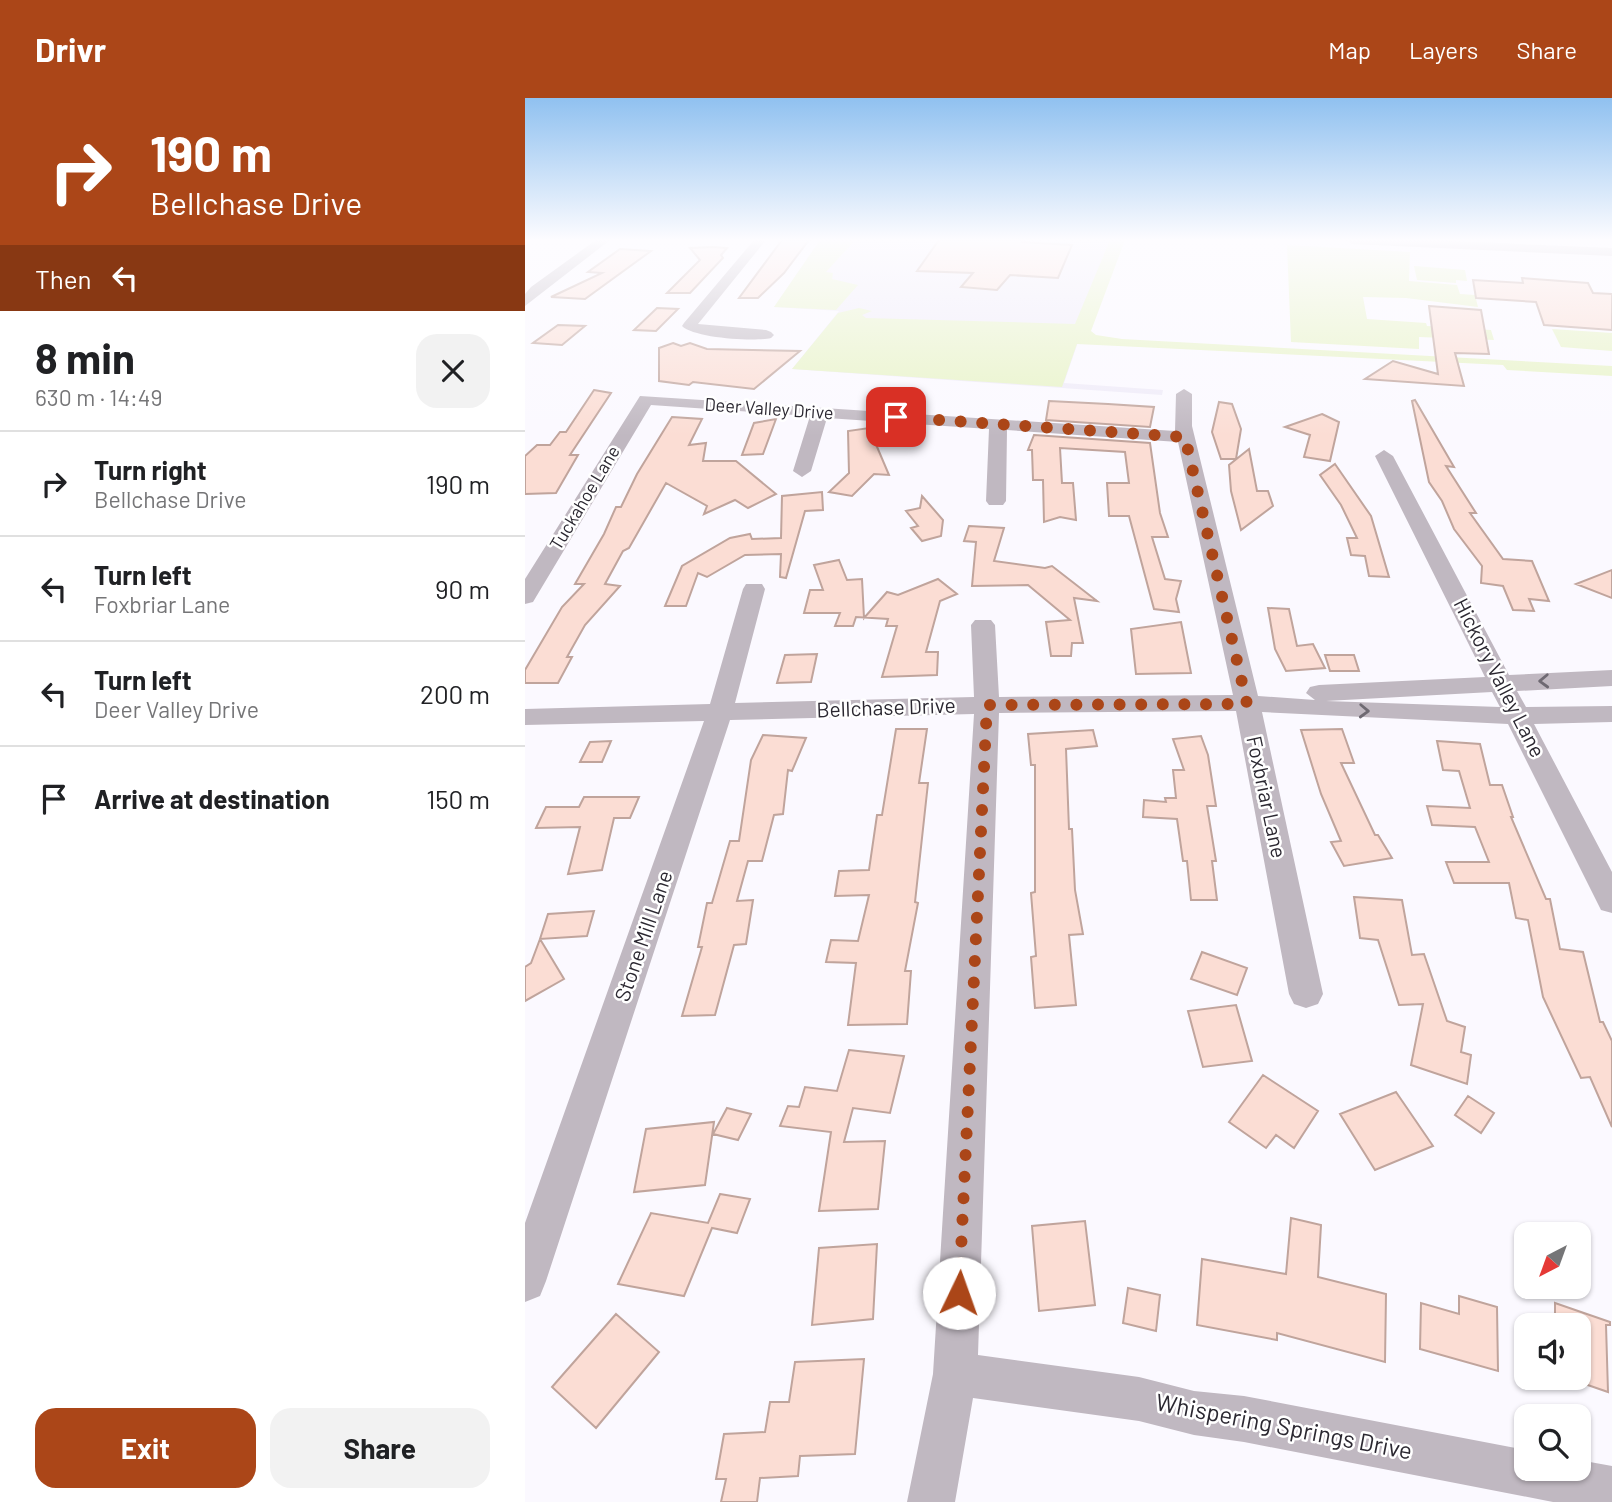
<!DOCTYPE html>
<html lang="en">
<head>
<meta charset="utf-8">
<style>
  :root { --surface:#fff; --page:#f2f2f2; --text:#202124; --muted:#757577; --line:#e0e0e0; --accent:#ab4618 }
  body { margin:0; font-family:Barlow,sans-serif; background:var(--page); color:var(--text); height:100vh; display:flex; flex-direction:column; font-size:26px; white-space:nowrap }
  * { box-sizing:border-box; margin:0 }
  p { font-size:23px; color:var(--muted) }
  .icon { flex:none; width:38px; height:38px; fill:none; stroke:currentColor; stroke-width:2; stroke-linecap:round; stroke-linejoin:round }
  .map { position:relative; flex:1; overflow:hidden }
  .side { display:flex; flex-direction:column; background:var(--surface); width:525px }
  .side>* { flex:none }
  .banner { background:#ab4618; color:#fff; overflow:hidden }
  .needle { width:46px; rotate:221deg }
  .buttons { position:absolute; left:989px; top:1124px; display:grid; gap:14px }
  .buttons a { display:grid; place-items:center; width:77px; height:77px; border-radius:14px; background:var(--surface); box-shadow:0 2px 5px #0004; font-size:35px }
  .pin { position:absolute; display:grid; place-items:center; width:60px; height:60px; color:#fff; margin:-30px; border-radius:14px; box-shadow:0 4px 10px #0006 }
  .me { position:absolute; width:77px; margin:-38px; rotate:3deg; stroke-linejoin:round; filter:drop-shadow(0 0 5px #0008) }
  .turn { display:flex; align-items:center; gap:24px; height:147px; padding:0 35px; font-size:32px }
  .turn .icon { width:91px; height:91px; stroke-width:2.5 }
  .turn b { display:block; font-size:49px; line-height:60px }
  .then { display:flex; align-items:center; height:66px; padding:0 35px; background:#0003; gap:14px; font-size:26px }
  .round { display:grid; place-items:center; flex:none; width:74px; height:74px; border-radius:21px; background:var(--page) }
  .overview { display:flex; align-items:center; justify-content:space-between; height:119px; padding:0 35px }
  h1 { font-size:42px; font-weight:700; line-height:52px }
  .cta { display:flex; gap:14px; margin-top:auto; padding:14px 35px }
  .cta a { flex:1; height:80px; border-radius:21px; background:var(--accent); color:#fff; font-size:28px; font-weight:700; line-height:80px; text-align:center }
  .cta a+a { background:var(--page); color:var(--text) }
  ul { padding:0; list-style:none }
  li { display:flex; align-items:center; gap:21px; height:105px; padding:0 35px; border-top:2px solid var(--line) }
  li div { flex:1 }
  li b { display:block; font-size:26px }
  li em { font-style:normal }
  header { display:flex; align-items:center; gap:42px; box-sizing:border-box; height:98px; padding:0 35px; background:var(--accent); color:#fff }
  header strong { font-size:33px }
  nav { display:flex; gap:38px; margin-inline-start:auto; font-size:24px }
  main { display:flex; flex:1; min-height:0 }
  .map>svg:first-child { display:block }
  .built { fill:#efebf8 }
  .green { fill:#e7f3c5 }
  .building { fill:#fbddd4; stroke:#c0a49c; stroke-width:2 }
  .lines { fill:none; stroke-linecap:round; stroke-linejoin:round }
  .minor { fill:#c0b8c1; fill-rule:evenodd }
  .oneway { stroke:#6e6972 }
  .route { stroke:#ab4618; stroke-width:12; stroke-dasharray:0 21.6 }
  .labels { text-anchor:middle; stroke-width:5; stroke-linejoin:round; paint-order:stroke }
  .far-street-label { font-size:18px; fill:#2b2831; stroke:#fff }
  .street-label { font-size:21px; fill:#2b2831; stroke:#fff }
  .near-street-label { font-size:24px; fill:#2b2831; stroke:#fff }
</style>
</head>
<body>
<header>
<strong>Drivr</strong>
<nav><a>Map</a><a>Layers</a><a>Share</a></nav>
</header>
<main>
<section class="side">
<div class="banner">
<div class="turn"><svg class="icon" aria-label="right" viewBox="0 0 24 24"><path d="M7 20v-9h11M14 6l5 5-5 5"/></svg><div><b>190 m</b>Bellchase Drive</div></div>
<div class="then">Then<svg class="icon" aria-label="left" viewBox="0 0 24 24"><path d="M17 20v-9H6M10 6l-5 5 5 5"/></svg></div>
</div>
<div class="overview"><div><h1>8 min</h1><p>630 m · 14:49</p></div><a class="round"><svg class="icon" aria-label="close" viewBox="0 0 24 24"><path d="M6 6l12 12M18 6L6 18"/></svg></a></div>
<ul>
<li><svg class="icon" aria-label="right" viewBox="0 0 24 24"><path d="M7 20v-9h11M14 6l5 5-5 5"/></svg><div><b>Turn right</b><p>Bellchase Drive</p></div><em>190 m</em></li>
<li><svg class="icon" aria-label="left" viewBox="0 0 24 24"><path d="M17 20v-9H6M10 6l-5 5 5 5"/></svg><div><b>Turn left</b><p>Foxbriar Lane</p></div><em>90 m</em></li>
<li><svg class="icon" aria-label="left" viewBox="0 0 24 24"><path d="M17 20v-9H6M10 6l-5 5 5 5"/></svg><div><b>Turn left</b><p>Deer Valley Drive</p></div><em>200 m</em></li>
<li><svg class="icon" aria-label="arrive" viewBox="0 0 24 24"><path d="M6 21V4h12l-3 4 3 4H6"/></svg><div><b>Arrive at destination</b></div><em>150 m</em></li>
</ul>
<div class="cta"><a>Exit</a><a>Share</a></div>
</section>
<div class="map">
<svg width="1087" height="1404" viewBox="0 0 1087 1404">
  <rect width="100%" height="100%" fill="#fbf9ff"/>
  <path class="built" d="M 295,142 L 588,142 L 539,285 L 638,292 L 637,297 L 267,271 L 314,213 L 249,209 Z"/>
  <path class="green" d="M 295,142 L 330,142 L 301,174 L 308,175 L 307,181 L 333,187 L 311,212 L 249,209 Z
    M 585,142 L 600,142 L 566,233 L 571,237 L 597,241 L 1087,268 L 1087,278 L 982,272 L 978,267 L 552,246 L 537,289 L 267,271 L 313,215 L 334,210 L 347,213 L 337,217 L 341,220 L 550,226 Z
    M 762,147 L 885,154 L 884,183 L 932,187 L 935,196 L 950,197 L 953,209 L 881,200 L 838,199 L 842,221 L 901,225 L 902,228 L 966,232 L 969,242 L 894,239 L 894,251 L 766,244 Z
    M 889,168 L 940,172 L 942,183 L 931,182 L 931,185 L 892,182 Z
    M 1027,231 L 1087,235 L 1087,253 L 1036,249 Z"/>
  <path class="building" d="M 257,142 L 284,142 L 259,175 L 233,200 L 214,200 Z
    M 414,142 L 498,142 L 497,144 L 547,147 L 533,180 L 485,177 L 472,192 L 436,189 L 448,175 L 392,173 Z
    M 188,149 L 202,150 L 196,157 L 198,160 L 165,195 L 142,195 L 175,162 L 165,150 Z
    M 95,151 L 126,153 L 60,201 L 26,199 L 77,175 L 63,174 Z
    M 997,180 L 1063,185 L 1068,195 L 1087,196 L 1087,232 L 1019,227 L 1011,204 L 951,200 L 948,182 L 998,185 Z
    M 904,208 L 956,212 L 964,256 L 930,255 L 939,288 L 840,281 L 868,263 L 913,276 Z
    M 132,210 L 153,211 L 131,233 L 109,232 Z
    M 33,227 L 60,228 L 37,247 L 8,245 Z
    M 148,245 L 156,248 L 165,245 L 182,251 L 275,253 L 229,291 L 168,284 L 164,287 L 134,283 L 134,250 Z
    M 69,292 L 86,295 L 45,357 L 53,357 L 31,395 L 0,396 L 0,358 L 12,347 L 25,347 L 35,334 L 41,334 Z
    M 890,302 L 929,369 L 921,368 L 951,415 L 945,415 L 978,461 L 1007,463 L 1024,503 L 1004,501 L 1009,513 L 988,512 L 978,488 L 956,485 L 957,468 L 929,431 L 917,403 L 904,384 L 887,303 Z
    M 524,303 L 583,306 L 629,309 L 625,329 L 521,322 Z
    M 694,304 L 707,306 L 716,331 L 711,361 L 696,361 L 687,334 Z
    M 797,316 L 814,324 L 805,363 L 779,359 L 785,337 L 760,329 Z
    M 147,319 L 177,321 L 164,347 L 181,345 L 178,363 L 211,363 L 251,396 L 223,410 L 210,402 L 179,416 L 182,408 L 141,385 L 104,450 L 98,453 L 80,486 L 95,488 L 60,527 L 42,559 L 47,559 L 33,585 L 0,585 L 0,572 L 37,509 L 59,486 L 50,486 L 79,436 L 91,409 L 96,409 L 112,376 Z
    M 251,321 L 238,356 L 217,357 L 229,325 Z
    M 344,330 L 364,377 L 349,376 L 327,398 L 304,394 L 324,375 L 323,333 Z
    M 509,337 L 625,345 L 635,415 L 643,439 L 627,439 L 640,481 L 656,483 L 651,501 L 654,514 L 629,511 L 604,418 L 584,418 L 582,385 L 604,385 L 600,354 L 535,350 L 537,385 L 548,385 L 551,422 L 535,419 L 519,424 L 518,382 L 508,382 L 507,352 L 503,352 Z
    M 724,351 L 732,393 L 743,393 L 748,408 L 716,432 L 706,393 L 704,367 Z
    M 810,366 L 846,418 L 864,479 L 844,478 L 840,458 L 826,457 L 822,440 L 832,440 L 816,407 L 795,377 Z
    M 297,394 L 298,412 L 280,413 L 261,480 L 255,479 L 256,456 L 220,457 L 182,479 L 173,475 L 161,508 L 140,508 L 157,468 L 205,440 L 225,436 L 227,441 L 256,440 L 257,398 Z
    M 397,398 L 418,422 L 416,438 L 397,443 L 386,430 L 393,428 L 381,413 L 395,410 Z
    M 444,428 L 479,430 L 469,463 L 520,470 L 527,468 L 572,503 L 549,500 L 558,545 L 547,545 L 546,558 L 526,558 L 521,524 L 545,522 L 503,487 L 447,488 L 451,444 L 439,443 Z
    M 314,462 L 322,482 L 337,481 L 339,520 L 362,494 L 373,497 L 413,481 L 432,496 L 415,503 L 401,554 L 413,554 L 412,577 L 357,579 L 372,528 L 361,528 L 363,521 L 331,519 L 328,528 L 310,528 L 315,515 L 279,515 L 285,492 L 298,492 L 289,467 Z
    M 1087,472 L 1087,500 L 1051,486 Z
    M 743,510 L 764,511 L 772,548 L 788,546 L 800,570 L 761,573 L 750,551 Z
    M 656,524 L 666,575 L 611,576 L 606,531 Z
    M 292,556 L 286,584 L 252,585 L 260,557 Z
    M 800,557 L 829,557 L 834,573 L 805,573 Z
    M 371,631 L 402,631 L 394,685 L 403,685 L 390,804 L 393,805 L 380,873 L 386,873 L 382,926 L 323,927 L 331,865 L 301,864 L 306,842 L 333,843 L 344,797 L 310,798 L 314,773 L 344,772 L 352,717 L 357,717 Z
    M 817,631 L 829,665 L 816,665 L 850,737 L 853,737 L 867,760 L 819,768 L 806,744 L 816,743 L 796,696 L 776,632 Z
    M 568,632 L 572,648 L 541,651 L 544,731 L 547,731 L 550,792 L 558,836 L 544,837 L 551,907 L 510,910 L 506,859 L 511,858 L 506,795 L 510,794 L 510,667 L 506,667 L 503,636 Z
    M 238,637 L 281,640 L 267,673 L 263,672 L 258,716 L 249,717 L 237,763 L 223,763 L 212,803 L 228,802 L 221,846 L 209,847 L 190,917 L 157,918 L 177,849 L 173,849 L 182,805 L 187,805 L 205,743 L 214,743 L 226,662 Z
    M 676,638 L 683,657 L 691,708 L 682,708 L 691,763 L 687,763 L 692,802 L 666,802 L 662,763 L 658,763 L 652,721 L 618,719 L 619,702 L 641,704 L 640,700 L 651,700 L 648,672 L 659,672 L 648,641 Z
    M 86,643 L 77,664 L 55,664 L 65,644 Z
    M 912,643 L 955,646 L 965,687 L 977,687 L 988,719 L 986,719 L 1021,801 L 1025,801 L 1035,851 L 1058,854 L 1075,924 L 1078,924 L 1087,943 L 1087,1029 L 1065,979 L 1056,980 L 1018,899 L 1003,822 L 991,820 L 984,785 L 929,785 L 921,764 L 964,764 L 950,729 L 907,727 L 902,708 L 945,710 L 934,673 L 918,672 Z
    M 59,699 L 114,699 L 105,720 L 89,720 L 77,772 L 43,776 L 55,729 L 11,730 L 21,709 L 54,709 Z
    M 829,799 L 877,802 L 887,857 L 899,856 L 922,923 L 940,929 L 936,954 L 946,957 L 942,986 L 886,967 L 898,906 L 874,907 L 853,842 L 835,840 Z
    M 69,813 L 62,838 L 15,841 L 23,816 Z
    M 15,841 L 39,881 L 0,903 L 0,869 L 6,865 Z
    M 677,854 L 722,870 L 712,897 L 666,881 Z
    M 711,907 L 727,963 L 678,969 L 663,913 Z
    M 324,952 L 379,958 L 365,1015 L 328,1010 L 319,1044 L 360,1043 L 353,1111 L 294,1113 L 306,1034 L 255,1028 L 263,1008 L 274,1009 L 280,989 L 312,993 Z
    M 738,977 L 793,1013 L 769,1050 L 751,1037 L 741,1050 L 704,1024 Z
    M 871,994 L 908,1048 L 850,1072 L 815,1016 Z
    M 943,998 L 969,1015 L 956,1035 L 930,1017 Z
    M 202,1010 L 226,1016 L 213,1042 L 188,1036 Z
    M 189,1024 L 180,1087 L 109,1094 L 121,1031 Z
    M 195,1096 L 225,1101 L 212,1135 L 187,1130 L 159,1198 L 93,1186 L 126,1115 L 183,1125 Z
    M 766,1120 L 796,1127 L 793,1179 L 861,1196 L 860,1264 L 752,1235 L 752,1242 L 672,1227 L 677,1161 L 761,1176 Z
    M 560,1123 L 570,1207 L 514,1213 L 507,1128 Z
    M 352,1146 L 348,1221 L 287,1227 L 294,1150 Z
    M 603,1190 L 635,1197 L 631,1233 L 598,1225 Z
    M 934,1198 L 972,1209 L 973,1273 L 895,1251 L 896,1205 L 934,1216 Z
    M 1030,1205 L 1085,1224 L 1085,1227 L 1081,1227 L 1083,1294 L 1054,1284 L 1054,1227 L 1030,1227 Z
    M 91,1216 L 134,1254 L 71,1330 L 27,1289 Z
    M 339,1261 L 330,1356 L 275,1358 L 273,1378 L 235,1380 L 232,1404 L 196,1404 L 201,1381 L 191,1381 L 199,1336 L 240,1334 L 245,1304 L 264,1304 L 270,1264 Z"/>
  <g class="lines">
    <path class="minor" d="M 71,142 L 85,142 L 0,208 L 0,196 L 6,189 Z
      M 229,142 L 241,142 L 173,226 L 241,232 L 246,234 L 249,237 L 246,240 C 229,244 169,240 157,228 L 159,225 Z
      M 821,142 L 905,142 L 1087,150 L 1087,158 L 827,146 Z
      M 659,291 L 667,296 L 667,328 L 733,598 L 790,602 L 781,595 L 785,589 L 794,587 L 960,579 L 850,358 L 859,352 L 868,358 L 984,577 L 1087,572 L 1087,588 L 992,593 L 1001,609 L 1087,608 L 1087,624 L 1009,626 L 1087,774 L 1087,815 L 1076,812 L 983,626 L 737,614 L 798,896 L 793,906 L 781,910 L 769,906 L 764,896 L 711,613 L 474,615 L 453,1257 L 614,1279 L 669,1293 L 719,1298 L 1001,1352 L 1001,1370 L 1054,1370 L 1054,1362 L 1087,1368 L 1087,1404 L 1028,1404 L 719,1344 L 669,1337 L 614,1323 L 448,1300 L 430,1404 L 382,1404 L 408,1276 L 449,616 L 205,622 L 21,1183 L 15,1198 L 0,1204 L 0,1125 L 179,623 L 0,627 L 0,611 L 185,606 L 218,491 L 221,486 L 237,486 L 240,491 L 210,605 L 449,599 L 446,527 L 450,522 L 466,522 L 470,527 L 474,599 L 708,597 L 653,344 L 482,332 L 481,403 L 478,407 L 464,407 L 461,403 L 464,331 L 302,320 L 286,373 L 277,379 L 268,373 L 285,318 L 126,307 L 11,499 L 8,504 L 0,506 L 0,481 L 115,298 L 650,333 L 651,296 ZM 967,594 L 975,609 L 801,603 Z"/>
  </g>
  <defs><path id="oneway-chevron" d="M-2-3.5L2.5 0L-2 3.5" fill="none" stroke-width="1.6" stroke-linecap="round" stroke-linejoin="round" transform="scale(1.75)"/></defs>
  <g class="oneway">
    <use href="#oneway-chevron" transform="translate(1019 583) rotate(178)"/>
    <use href="#oneway-chevron" transform="translate(839 613) rotate(2)"/>
  </g>
  <linearGradient id="sky" x2="0" y2="1"><stop stop-color="#90c1f0"/><stop offset="0.42" stop-color="#fdfcff"/><stop offset="1" stop-color="#fdfcff" stop-opacity="0"/></linearGradient>
  <rect width="1087" height="338" fill="url(#sky)"/>
  <g class="lines">
    <path class="route" d="M 371,319 L 660,339 L 722,606 L 462,607 L 434,1195"/>
  </g>
  <g class="labels">
    <g class="far-street-label">
      <text transform="translate(244 311) rotate(4)" y="6">Deer Valley Drive</text>
      <text transform="translate(60 400) rotate(-59)" y="6">Tuckahoe Lane</text>
    </g>
    <g class="street-label">
      <text transform="translate(974 580) rotate(63)" y="7">Hickory Valley Lane</text>
      <text transform="translate(361 610) rotate(-2)" y="7">Bellchase Drive</text>
      <text transform="translate(741 699) rotate(78)" y="7">Foxbriar Lane</text>
      <text transform="translate(119 838) rotate(-71)" y="7">Stone Mill Lane</text>
    </g>
    <g class="near-street-label">
      <text transform="translate(759 1329) rotate(11)" y="8">Whispering Springs Drive</text>
    </g>
  </g>
</svg>
<div class="buttons">
<a><svg class="needle" viewBox="-14 -14 28 28"><path d="M0-13l5 13h-10z" fill="#e53935"/><path d="M0 13l5-13h-10z" fill="#757577"/></svg></a>
<a><svg class="icon" aria-label="sound" viewBox="0 0 24 24"><path d="M4 9h4l5-4v14l-5-4H4zM17 9q2 3 0 6"/></svg></a>
<a><svg class="icon" aria-label="search" viewBox="0 0 24 24"><circle cx="10" cy="10" r="6"/><path d="M15 15l6 6"/></svg></a>
</div>
<div class="pin" style="left:371px;top:319px;background:#d93025"><svg class="icon" aria-label="arrive" viewBox="0 0 24 24"><path d="M6 21V4h12l-3 4 3 4H6"/></svg></div>
<svg class="me" style="left:434px;top:1195px" viewBox="-20 -20 40 40"><circle r="19" fill="#fff"/><path d="M0-13L10 11 0 6-10 11z" fill="#ab4618"/></svg>
</div>
</main>
</body>
</html>
